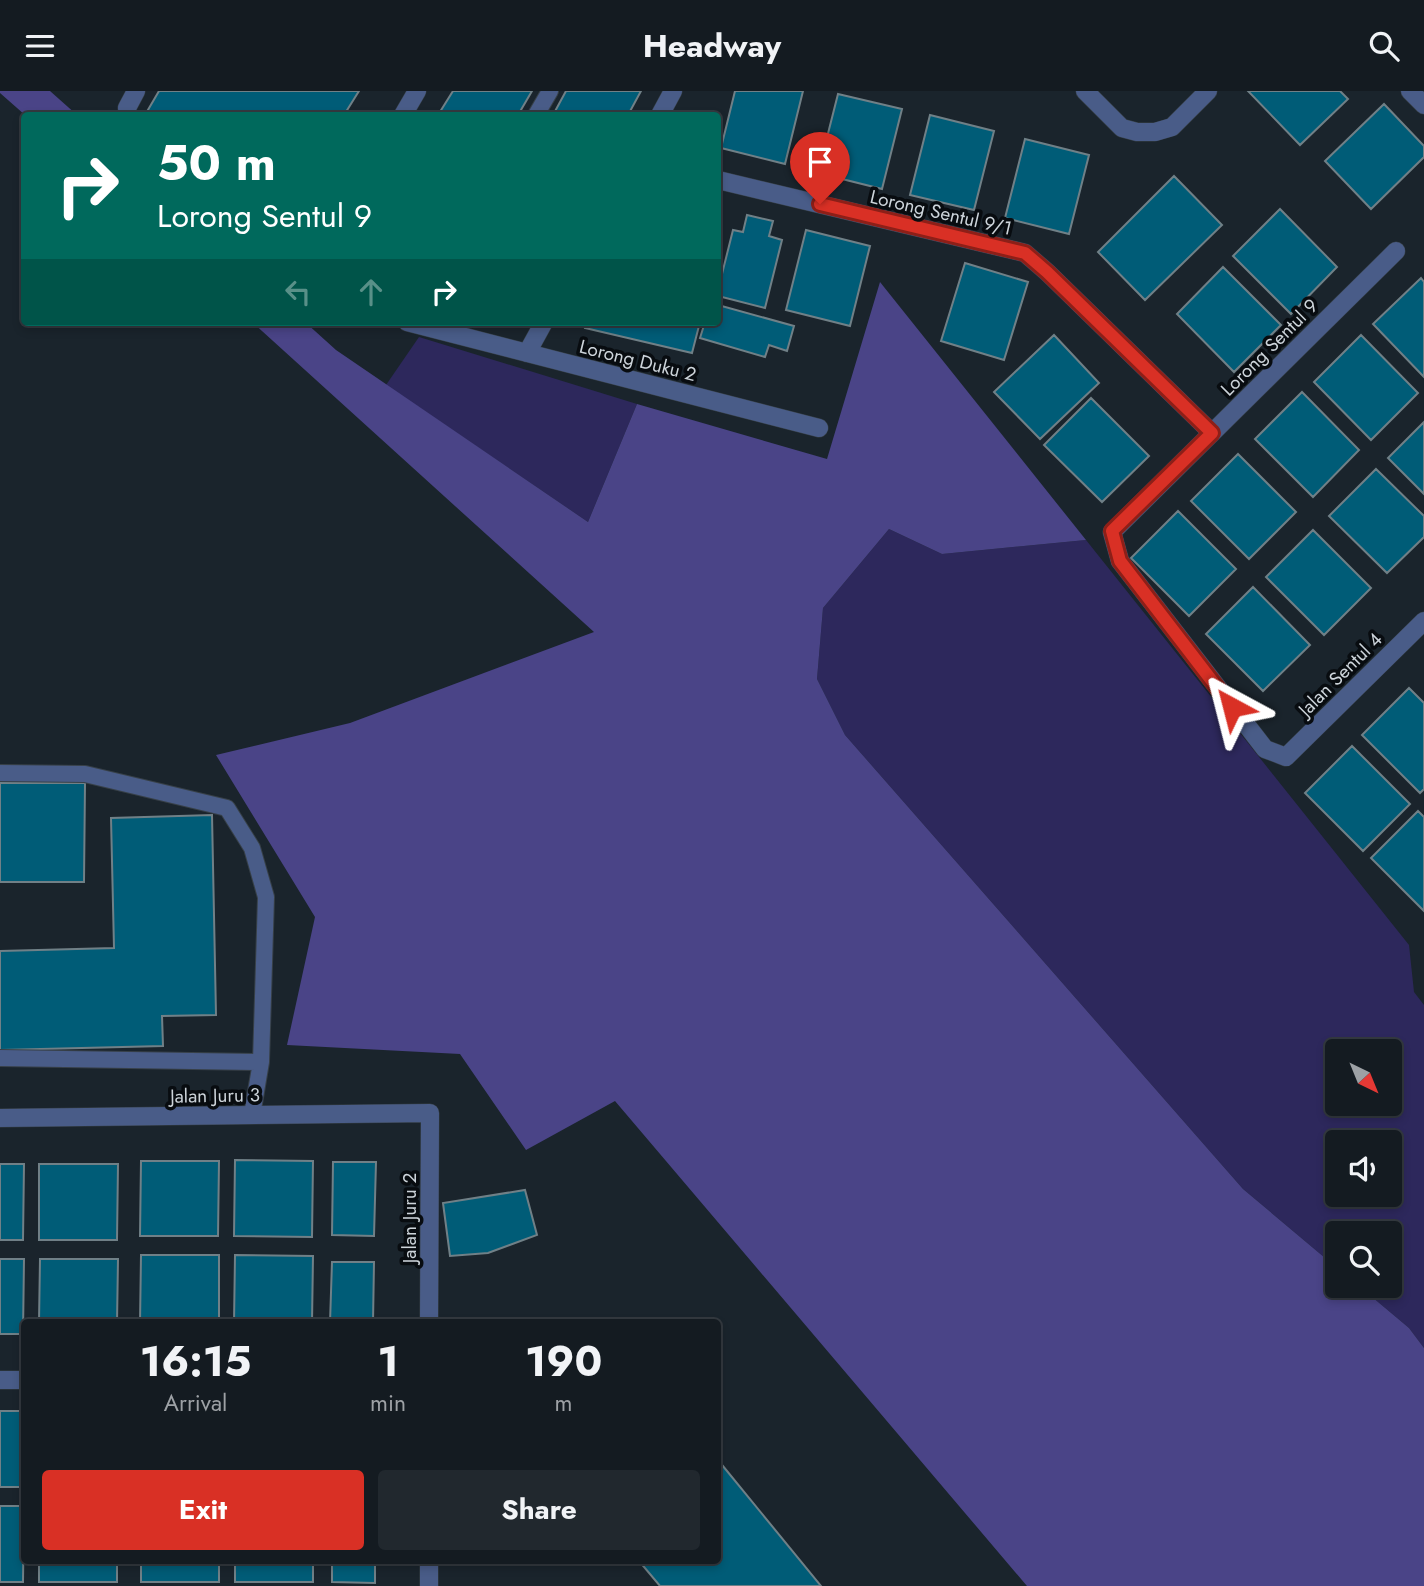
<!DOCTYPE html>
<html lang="en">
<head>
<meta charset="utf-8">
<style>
  :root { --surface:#141b21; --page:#21282e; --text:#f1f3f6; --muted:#9da1a5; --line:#33393f; --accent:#d93025 }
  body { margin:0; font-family:Jost,sans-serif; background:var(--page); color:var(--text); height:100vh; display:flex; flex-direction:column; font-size:26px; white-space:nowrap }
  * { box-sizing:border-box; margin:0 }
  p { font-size:23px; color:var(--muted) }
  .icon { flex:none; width:38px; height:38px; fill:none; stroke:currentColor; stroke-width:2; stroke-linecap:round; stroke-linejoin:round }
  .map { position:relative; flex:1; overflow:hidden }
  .sheet { position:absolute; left:21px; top:1228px; width:700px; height:245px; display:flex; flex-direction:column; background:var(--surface); border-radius:7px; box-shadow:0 4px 10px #0003,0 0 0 2px var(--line) }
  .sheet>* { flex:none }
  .guide { position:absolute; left:21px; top:21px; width:700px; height:214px; border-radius:7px; box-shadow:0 4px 10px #0003,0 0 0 2px var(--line); background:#00695c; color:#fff; overflow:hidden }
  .needle { width:46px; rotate:137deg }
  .fabs { position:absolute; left:1325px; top:948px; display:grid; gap:14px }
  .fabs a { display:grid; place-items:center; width:77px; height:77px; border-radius:7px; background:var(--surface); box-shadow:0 4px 10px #0003,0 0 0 2px var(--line); font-size:35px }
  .pin { position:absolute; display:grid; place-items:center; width:60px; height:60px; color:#fff; margin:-72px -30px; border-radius:50% 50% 50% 0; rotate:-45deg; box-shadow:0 0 7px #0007 }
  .pin .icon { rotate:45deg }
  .me { position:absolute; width:77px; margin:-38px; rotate:322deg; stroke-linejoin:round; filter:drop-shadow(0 0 5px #0008) }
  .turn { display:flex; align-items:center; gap:24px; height:147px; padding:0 21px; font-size:32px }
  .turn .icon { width:91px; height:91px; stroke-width:2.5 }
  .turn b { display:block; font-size:49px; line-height:60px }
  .lanes { display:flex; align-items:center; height:66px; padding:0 21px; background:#0003; justify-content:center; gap:35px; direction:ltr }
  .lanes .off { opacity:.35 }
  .eta { display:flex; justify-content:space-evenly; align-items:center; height:119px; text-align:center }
  .eta b { font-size:42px; font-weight:700; line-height:49px }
  .action { display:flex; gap:14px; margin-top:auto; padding:14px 21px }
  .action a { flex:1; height:80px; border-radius:7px; background:var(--accent); color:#fff; font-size:28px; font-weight:700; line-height:80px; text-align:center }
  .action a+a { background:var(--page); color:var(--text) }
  header { display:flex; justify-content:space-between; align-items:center; height:91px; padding:0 21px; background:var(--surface); font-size:32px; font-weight:700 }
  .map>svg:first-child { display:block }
  .green { fill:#2d285c; fill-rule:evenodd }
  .forest { fill:#4a4487 }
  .building { fill:#005c77; stroke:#708087; stroke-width:2 }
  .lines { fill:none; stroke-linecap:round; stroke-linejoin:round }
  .lane-casing { stroke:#374048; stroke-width:18 }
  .street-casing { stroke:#374048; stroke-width:19 }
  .lane { stroke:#495c88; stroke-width:16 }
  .street { stroke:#495c88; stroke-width:18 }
  .route-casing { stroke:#8d1f18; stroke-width:18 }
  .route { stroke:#d93025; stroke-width:12 }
  .labels { text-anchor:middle; stroke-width:7; stroke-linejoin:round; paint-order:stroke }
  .street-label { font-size:19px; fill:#cdd4da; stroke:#080c10 }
</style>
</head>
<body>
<header><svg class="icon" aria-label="menu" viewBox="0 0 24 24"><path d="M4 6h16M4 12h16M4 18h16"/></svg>Headway<svg class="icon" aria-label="search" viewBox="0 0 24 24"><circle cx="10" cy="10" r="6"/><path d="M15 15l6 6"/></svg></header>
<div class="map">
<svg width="1424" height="1495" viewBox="0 0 1424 1495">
  <rect width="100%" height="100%" fill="#1a242c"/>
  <path class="green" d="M 419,246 L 637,313 L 588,431 L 386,294 Z
    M 889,438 L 942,463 L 1086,449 L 1409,854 L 1414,901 L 1424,914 L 1424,1257 L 1409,1237 L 1359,1195 L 1390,1195 L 1390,1143 L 1337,1143 L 1337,1177 L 1243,1098 L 845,644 L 817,588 L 823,517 ZM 1337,961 L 1390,961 L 1390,1013 L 1337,1013 ZM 1337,1052 L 1390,1052 L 1390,1104 L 1337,1104 Z"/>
  <path class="forest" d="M 0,0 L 50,0 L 77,24 L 25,24 L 0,2 Z
    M 880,191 L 1086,449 L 942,463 L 889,438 L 823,517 L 817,588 L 845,644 L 1243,1098 L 1337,1177 L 1337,1195 L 1359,1195 L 1409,1237 L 1424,1257 L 1424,1495 L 1027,1495 L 615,1010 L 526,1059 L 460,963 L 287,954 L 315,826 L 216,664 L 350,632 L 594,541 L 252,231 L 305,231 L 336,259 L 588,431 L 637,313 L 827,368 Z"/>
  <path class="building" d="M 159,0 L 359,0 L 344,24 L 145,24 Z
    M 453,0 L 532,0 L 518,24 L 438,24 Z
    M 566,0 L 641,0 L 628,24 L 553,24 Z
    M 735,0 L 803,0 L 785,73 L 721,57 Z
    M 1248,0 L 1340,0 L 1348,8 L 1300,54 Z
    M 838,3 L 902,18 L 882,98 L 818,82 Z
    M 1384,13 L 1424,55 L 1424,66 L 1371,118 L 1325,70 Z
    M 930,24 L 994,40 L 974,119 L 910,104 Z
    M 1025,48 L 1089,64 L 1069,143 L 1005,127 Z
    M 1174,85 L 1222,134 L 1145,209 L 1098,161 Z
    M 1280,118 L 1337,176 L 1291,223 L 1233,165 Z
    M 747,124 L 773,130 L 769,145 L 782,149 L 765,217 L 718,205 L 718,199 L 733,139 L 743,141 Z
    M 806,139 L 870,155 L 850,235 L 786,219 Z
    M 965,172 L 1028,191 L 1004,269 L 941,250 Z
    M 1223,176 L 1281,234 L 1234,281 L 1177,223 Z
    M 1421,187 L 1424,191 L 1424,286 L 1373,233 Z
    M 718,214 L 794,235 L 787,260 L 769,254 L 765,266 L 700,247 L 705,231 L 718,231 Z
    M 586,231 L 700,231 L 692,262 L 585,237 Z
    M 1054,244 L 1099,292 L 1040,348 L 994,301 Z
    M 1361,244 L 1418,302 L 1371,349 L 1314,291 Z
    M 1302,301 L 1359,359 L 1313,406 L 1255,348 Z
    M 1091,307 L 1149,365 L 1102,411 L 1044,354 Z
    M 1424,331 L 1424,403 L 1388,367 Z
    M 1238,363 L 1296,421 L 1249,468 L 1191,410 Z
    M 1376,378 L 1424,425 L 1424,446 L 1387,482 L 1329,425 Z
    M 1178,420 L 1236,478 L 1189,525 L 1131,467 Z
    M 1313,439 L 1371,497 L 1324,544 L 1266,486 Z
    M 1253,496 L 1310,554 L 1263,600 L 1206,543 Z
    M 1409,597 L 1424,612 L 1424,698 L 1420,702 L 1362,644 Z
    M 1352,655 L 1410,713 L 1363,760 L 1305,702 Z
    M 0,692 L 85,692 L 84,791 L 0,791 Z
    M 1418,720 L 1424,726 L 1424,820 L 1371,767 Z
    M 212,724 L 216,924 L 162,925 L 163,955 L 0,959 L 0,860 L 114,857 L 111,727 Z
    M 235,1069 L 313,1070 L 312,1146 L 234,1145 Z
    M 141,1070 L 219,1070 L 218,1145 L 140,1145 Z
    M 333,1071 L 376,1071 L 374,1145 L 332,1144 Z
    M 0,1073 L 24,1073 L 23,1149 L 0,1149 Z
    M 39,1073 L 118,1073 L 117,1149 L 39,1149 Z
    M 525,1099 L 537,1144 L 488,1162 L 450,1165 L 443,1112 Z
    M 141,1164 L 219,1164 L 219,1232 L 140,1232 Z
    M 235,1164 L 313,1165 L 312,1232 L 234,1232 Z
    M 0,1168 L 24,1168 L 23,1243 L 0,1243 Z
    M 40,1168 L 118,1168 L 117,1232 L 39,1232 Z
    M 332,1171 L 374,1171 L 373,1232 L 330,1232 Z
    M 0,1320 L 24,1320 L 23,1396 L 0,1396 Z
    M 718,1369 L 821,1495 L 660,1495 L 639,1470 L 718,1470 Z
    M 0,1415 L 24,1415 L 23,1491 L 0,1491 Z
    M 39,1470 L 117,1470 L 117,1491 L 39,1491 Z
    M 141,1470 L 219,1470 L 219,1491 L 141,1491 Z
    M 235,1470 L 313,1470 L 313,1491 L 235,1491 Z
    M 332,1470 L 375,1470 L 375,1492 L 332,1491 Z"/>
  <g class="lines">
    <defs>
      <path id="lane" d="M 536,24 L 550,0
        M 0,682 L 85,683 L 227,717 L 252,757 L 266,806 L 261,971 L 252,1024
        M 0,967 L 261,971"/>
      <path id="street" d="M 1085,0 L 1122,37 L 1137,41 L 1155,41 L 1172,36 L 1208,0
        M 1410,0 L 1424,14
        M 127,17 L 136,0
        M 403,24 L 417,0
        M 660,24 L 673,0
        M 718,89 L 1025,162 L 1047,181 L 1212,342
        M 1396,160 L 1112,441 L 1120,470 L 1265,658 L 1286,666 L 1424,530
        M 407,231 L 819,337
        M 527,262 L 544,231
        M 0,1027 L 430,1022 L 429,1232
        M 0,1289 L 24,1289
        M 429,1495 L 429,1470"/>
    </defs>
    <use href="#lane" class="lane-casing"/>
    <use href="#street" class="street-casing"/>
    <use href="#lane" class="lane"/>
    <use href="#street" class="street"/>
  </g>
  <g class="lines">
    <defs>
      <path id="route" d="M 820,113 L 1025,162 L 1047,181 L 1212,342 L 1112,440 L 1120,470 L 1232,616"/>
    </defs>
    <use href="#route" class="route-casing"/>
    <use href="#route" class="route"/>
  </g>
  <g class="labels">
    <g class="street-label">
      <text transform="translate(941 121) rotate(13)" y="7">Lorong Sentul 9/1</text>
      <text transform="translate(1269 256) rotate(-45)" y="7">Lorong Sentul 9</text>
      <text transform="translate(638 269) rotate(14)" y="7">Lorong Duku 2</text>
      <text transform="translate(1340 583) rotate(-45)" y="7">Jalan Sentul 4</text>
      <text transform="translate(215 1004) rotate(-1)" y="7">Jalan Juru 3</text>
      <text transform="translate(409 1127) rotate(-90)" y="7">Jalan Juru 2</text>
    </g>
  </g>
</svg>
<div class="fabs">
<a><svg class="needle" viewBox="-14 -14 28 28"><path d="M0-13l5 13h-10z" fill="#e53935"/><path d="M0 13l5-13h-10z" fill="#9da1a5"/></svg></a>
<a><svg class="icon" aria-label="sound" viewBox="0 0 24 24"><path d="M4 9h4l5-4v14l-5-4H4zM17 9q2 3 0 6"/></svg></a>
<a><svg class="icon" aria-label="search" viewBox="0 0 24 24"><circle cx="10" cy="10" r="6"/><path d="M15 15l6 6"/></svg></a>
</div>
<div class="pin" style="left:820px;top:113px;background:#d93025"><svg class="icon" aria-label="arrive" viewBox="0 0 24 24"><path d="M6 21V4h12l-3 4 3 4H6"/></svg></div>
<svg class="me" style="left:1232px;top:616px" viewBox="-20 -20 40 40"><path d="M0-17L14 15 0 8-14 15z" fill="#d93025" stroke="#fff" stroke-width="4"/></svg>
<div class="guide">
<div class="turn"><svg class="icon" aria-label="right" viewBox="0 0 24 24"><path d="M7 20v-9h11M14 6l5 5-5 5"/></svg><div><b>50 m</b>Lorong Sentul 9</div></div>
<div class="lanes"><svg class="icon off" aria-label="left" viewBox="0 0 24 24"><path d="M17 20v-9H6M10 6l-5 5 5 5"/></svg><svg class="icon off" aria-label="ahead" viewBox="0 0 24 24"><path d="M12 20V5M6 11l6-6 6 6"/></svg><svg class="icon" aria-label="right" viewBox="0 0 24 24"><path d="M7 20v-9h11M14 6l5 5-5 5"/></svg></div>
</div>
<section class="sheet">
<div class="eta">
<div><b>16:15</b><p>Arrival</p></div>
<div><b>1</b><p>min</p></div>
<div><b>190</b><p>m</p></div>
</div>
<div class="action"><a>Exit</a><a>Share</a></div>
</section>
</div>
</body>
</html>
